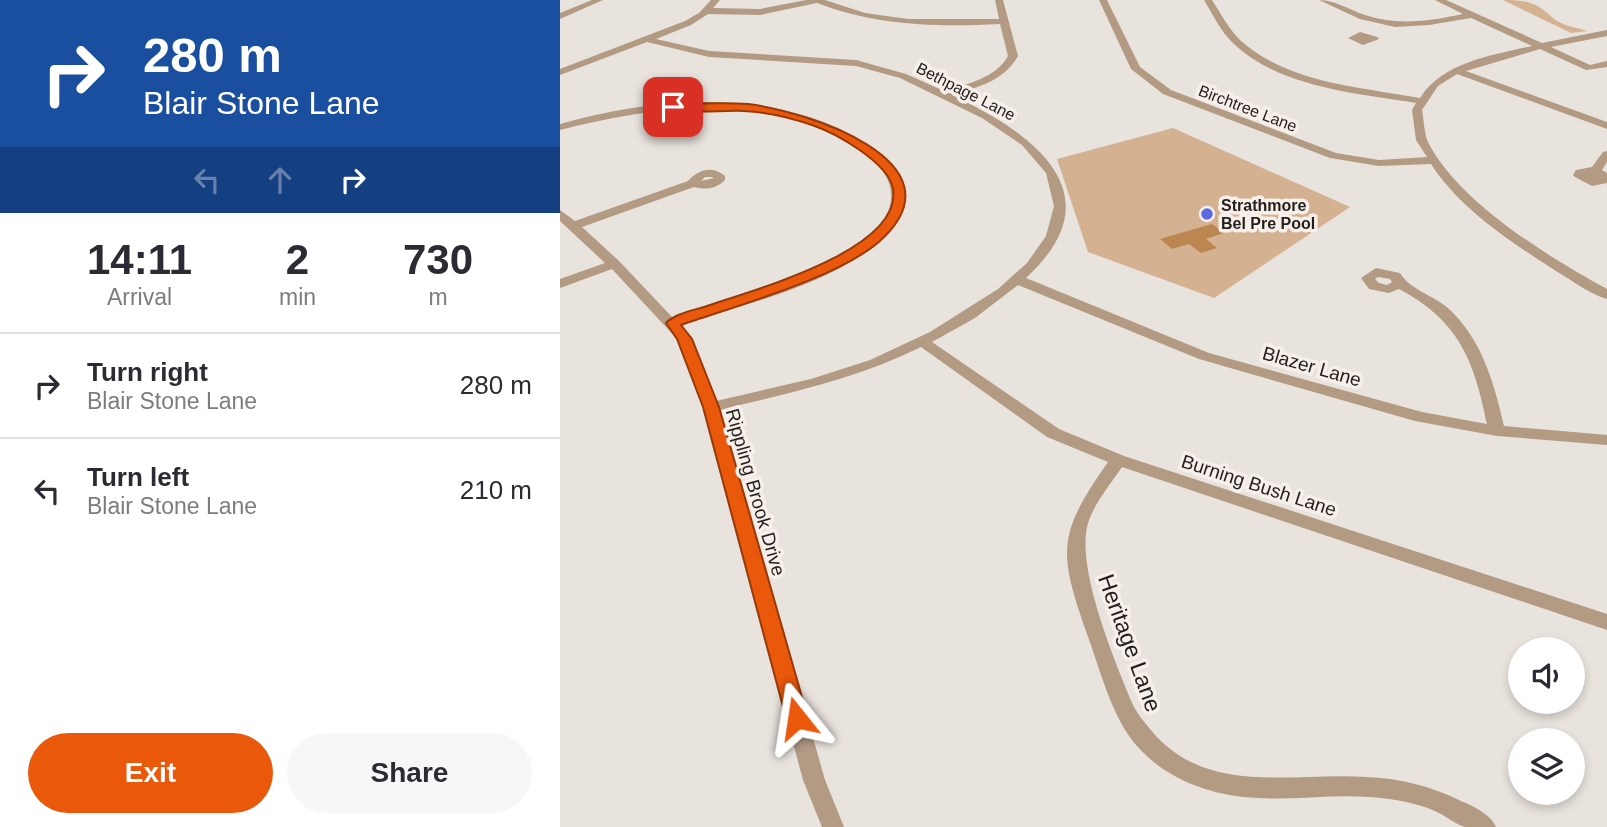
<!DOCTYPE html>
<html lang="en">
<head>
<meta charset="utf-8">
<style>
  :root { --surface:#fff; --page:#f7f7f7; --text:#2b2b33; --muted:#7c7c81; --line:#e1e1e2; --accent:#ea580c }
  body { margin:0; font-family:Helvetica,sans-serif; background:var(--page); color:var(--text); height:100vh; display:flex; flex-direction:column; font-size:26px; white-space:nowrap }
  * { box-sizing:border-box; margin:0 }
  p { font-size:23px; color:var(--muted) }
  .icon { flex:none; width:38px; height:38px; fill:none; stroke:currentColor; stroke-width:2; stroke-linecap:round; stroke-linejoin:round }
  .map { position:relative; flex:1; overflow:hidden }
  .panel { display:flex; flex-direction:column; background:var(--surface); width:560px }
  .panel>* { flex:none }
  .top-card { background:#1a4fa0; color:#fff; overflow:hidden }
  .buttons { position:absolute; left:948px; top:637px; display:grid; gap:14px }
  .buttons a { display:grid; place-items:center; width:77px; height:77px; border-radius:50%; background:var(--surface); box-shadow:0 4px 10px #0003; font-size:35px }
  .pin { position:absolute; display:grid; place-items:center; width:60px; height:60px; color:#fff; margin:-30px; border-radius:14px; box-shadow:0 4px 10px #0006 }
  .me { position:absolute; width:77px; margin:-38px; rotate:345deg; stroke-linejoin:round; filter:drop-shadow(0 0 5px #0008) }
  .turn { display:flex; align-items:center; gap:24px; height:147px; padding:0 28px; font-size:32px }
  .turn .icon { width:91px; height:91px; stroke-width:2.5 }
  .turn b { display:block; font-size:49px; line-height:60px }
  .lanes { display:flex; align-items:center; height:66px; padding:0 28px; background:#0003; justify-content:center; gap:35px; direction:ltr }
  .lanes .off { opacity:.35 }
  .eta { display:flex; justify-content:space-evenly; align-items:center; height:119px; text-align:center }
  .eta b { font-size:42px; font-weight:800; line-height:49px }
  .action { display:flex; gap:14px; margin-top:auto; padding:14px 28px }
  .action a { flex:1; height:80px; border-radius:42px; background:var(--accent); color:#fff; font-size:28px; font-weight:800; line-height:80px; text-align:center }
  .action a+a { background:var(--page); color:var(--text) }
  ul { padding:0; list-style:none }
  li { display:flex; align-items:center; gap:21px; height:105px; padding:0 28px; border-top:2px solid var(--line) }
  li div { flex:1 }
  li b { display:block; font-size:26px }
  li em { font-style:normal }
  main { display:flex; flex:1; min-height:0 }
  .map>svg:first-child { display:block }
  .green { fill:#d3b191 }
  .water { fill:#bb8650 }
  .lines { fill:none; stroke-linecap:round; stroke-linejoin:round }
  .minor { fill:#b29a83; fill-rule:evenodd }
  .route { fill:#ea580c; stroke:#983908; stroke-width:2 }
  .poi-dot { fill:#5a69e0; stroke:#f7f0ea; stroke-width:2.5 }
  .labels { text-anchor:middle; stroke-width:7; stroke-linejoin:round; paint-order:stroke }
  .far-street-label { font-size:16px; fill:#221f1d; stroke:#f7f0ea }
  .far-poi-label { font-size:16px; font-weight:bold; fill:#221f1d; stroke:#f7f0ea; text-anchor:start }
  .street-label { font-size:19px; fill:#221f1d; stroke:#f7f0ea }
  .near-street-label { font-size:23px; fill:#221f1d; stroke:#f7f0ea }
</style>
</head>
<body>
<main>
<section class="panel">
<div class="top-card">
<div class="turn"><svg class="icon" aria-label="right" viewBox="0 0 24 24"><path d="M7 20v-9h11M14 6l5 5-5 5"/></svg><div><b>280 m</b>Blair Stone Lane</div></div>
<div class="lanes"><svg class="icon off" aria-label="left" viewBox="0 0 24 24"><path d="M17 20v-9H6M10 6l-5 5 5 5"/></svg><svg class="icon off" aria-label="ahead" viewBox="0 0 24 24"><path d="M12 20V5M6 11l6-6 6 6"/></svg><svg class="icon" aria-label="right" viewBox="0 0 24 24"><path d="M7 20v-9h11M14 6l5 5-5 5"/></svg></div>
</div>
<div class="eta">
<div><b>14:11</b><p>Arrival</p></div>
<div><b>2</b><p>min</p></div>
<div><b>730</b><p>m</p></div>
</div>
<ul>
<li><svg class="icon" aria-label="right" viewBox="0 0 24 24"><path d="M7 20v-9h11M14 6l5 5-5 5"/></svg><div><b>Turn right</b><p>Blair Stone Lane</p></div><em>280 m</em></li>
<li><svg class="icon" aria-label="left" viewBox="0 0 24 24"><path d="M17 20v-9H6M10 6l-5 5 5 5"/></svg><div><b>Turn left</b><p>Blair Stone Lane</p></div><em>210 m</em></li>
</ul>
<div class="action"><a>Exit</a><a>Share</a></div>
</section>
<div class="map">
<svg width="1047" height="827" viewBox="0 0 1047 827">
  <rect width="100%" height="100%" fill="#e9e3dd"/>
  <path class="green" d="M 943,0 C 969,0 977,3 994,19 C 1001,25 1018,28 1027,31 L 1011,33 Z
    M 613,128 L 790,207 L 654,298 L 528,252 L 497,159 Z"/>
  <path class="water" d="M 652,224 L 664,233 L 646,239 L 657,248 L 641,253 L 629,244 L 612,249 L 600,239 Z"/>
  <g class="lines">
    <path class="minor" d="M 32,0 L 43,0 L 0,19 L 0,13 Z
      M 151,0 L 160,0 L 153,8 L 200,9 L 246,0 L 265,0 L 305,13 L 348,19 L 439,19 L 435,0 L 443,0 L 458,56 C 444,81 418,87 392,95 C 472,133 558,193 466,278 L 649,353 L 862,412 L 927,424 C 914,360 899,321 839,289 L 829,293 L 809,289 L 801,278 L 816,268 L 840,273 C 850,290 873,295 888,308 C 922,339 934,383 944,426 L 1047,435 L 1047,445 L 937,436 L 855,421 L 639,359 L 458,285 L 415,318 L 372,342 L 499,429 L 564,456 L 1047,614 L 1047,630 L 562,467 C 550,485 535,502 528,523 C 515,567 555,662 573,705 C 579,717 587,725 595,735 C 651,796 734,772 806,777 C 839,778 870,786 899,800 C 912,806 930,813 936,827 C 927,827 914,827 905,827 C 895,824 886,816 877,812 C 856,802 833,799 810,797 C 773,794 735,800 698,798 C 644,796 588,773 561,723 C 546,695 538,664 527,634 C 498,551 497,535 548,462 L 487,437 L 361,347 C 296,379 229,393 160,410 L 265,780 L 284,827 L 262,827 L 243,780 L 143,407 L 118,340 L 52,269 L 0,288 L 0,279 L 45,263 L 0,221 L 0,210 L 15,221 L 128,181 C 138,170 152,165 165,176 L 165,180 C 156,189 146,190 134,187 L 22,227 L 59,261 L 113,318 C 173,299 267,278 312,235 C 330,217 338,195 324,173 C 315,157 296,146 279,138 C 193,92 91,107 0,130 L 0,124 C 88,99 185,90 271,125 C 297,136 323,152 338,176 C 352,199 338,225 320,241 C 268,286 184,304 120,325 L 132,339 L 156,401 L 251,379 L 310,360 L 370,332 L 438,289 L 467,263 L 486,236 L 494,206 L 486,173 L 462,145 L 422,118 L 340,78 L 296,66 L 149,57 L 87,42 L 0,75 L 0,69 L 125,21 L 139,13 ZM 257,3 C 317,26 376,27 440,24 L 448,56 C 436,78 407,84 384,91 L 346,74 L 296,60 L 149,51 L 96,39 L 131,25 L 148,14 L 200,15 ZM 145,177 L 152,177 L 154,178 L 141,181 ZM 818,277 L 830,279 L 832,282 L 827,285 L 819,283 L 815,279 Z
      M 539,0 L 547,0 L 580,67 L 611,90 L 776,153 L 819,160 L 867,157 L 856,140 L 852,110 L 856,103 C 797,93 721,88 674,44 C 661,32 653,15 644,0 L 652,0 C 661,14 669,29 680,40 C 727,83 801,87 860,98 C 883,62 933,55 972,46 L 911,18 L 869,25 L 835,27 L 800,19 L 759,0 C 776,0 789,10 805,15 C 838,26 870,21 903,14 L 875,0 L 886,0 L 982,43 L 1047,30 L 1047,36 L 991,47 L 1030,65 L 1047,61 L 1047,67 L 1026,70 L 980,49 L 906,71 L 1047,122 L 1047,129 L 897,74 L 878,86 L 862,110 C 864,120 864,133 868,142 C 898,202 990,258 1047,289 L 1047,299 C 1032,295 1017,284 1004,276 C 957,246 901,211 871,164 L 819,166 L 770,158 L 603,94 L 571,69 Z
      M 800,32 L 817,37 L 819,39 L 803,45 L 788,38 Z
      M 1047,151 L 1047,162 L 1042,170 L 1047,173 L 1047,183 L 1032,186 L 1015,177 L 1013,175 L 1016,170 L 1032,167 L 1043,152 Z"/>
  </g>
  <path class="route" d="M 113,104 C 137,104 163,102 188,104 C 245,111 405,161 322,239 C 282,277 175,306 121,325 L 132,339 L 159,407 L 248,718 L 244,724 L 237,727 L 229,724 L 226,718 L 143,407 L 117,339 L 106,323 C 115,313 136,310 150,305 C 193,290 343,250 333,189 C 329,163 276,133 252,125 C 232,118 205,112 184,111 C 160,110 133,114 109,109 L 109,105 Z"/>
  <circle class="poi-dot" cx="647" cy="214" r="7"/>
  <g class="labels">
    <g class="far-street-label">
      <text transform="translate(406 91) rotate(27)" y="6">Bethpage Lane</text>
      <text transform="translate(688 108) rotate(21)" y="6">Birchtree Lane</text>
    </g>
    <g class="far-poi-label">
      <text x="661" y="211">Strathmore<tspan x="661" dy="18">Bel Pre Pool</tspan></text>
    </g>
    <g class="street-label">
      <text transform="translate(752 366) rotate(16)" y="7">Blazer Lane</text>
      <text transform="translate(699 485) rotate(18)" y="7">Burning Bush Lane</text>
      <text transform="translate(196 492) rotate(74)" y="7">Rippling Brook Drive</text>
    </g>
    <g class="near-street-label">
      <text transform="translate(570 643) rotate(70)" y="8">Heritage Lane</text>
    </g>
  </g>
</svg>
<div class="buttons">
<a><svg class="icon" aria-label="sound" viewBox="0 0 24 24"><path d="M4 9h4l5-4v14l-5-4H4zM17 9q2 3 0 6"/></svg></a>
<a><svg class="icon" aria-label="layers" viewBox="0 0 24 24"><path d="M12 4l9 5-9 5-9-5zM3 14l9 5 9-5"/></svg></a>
</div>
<div class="pin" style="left:113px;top:107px;background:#d93025"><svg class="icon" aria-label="arrive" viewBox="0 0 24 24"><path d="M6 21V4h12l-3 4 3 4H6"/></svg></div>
<svg class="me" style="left:237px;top:718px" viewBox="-20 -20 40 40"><path d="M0-17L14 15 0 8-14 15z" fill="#ea580c" stroke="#fff" stroke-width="4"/></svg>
</div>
</main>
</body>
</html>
